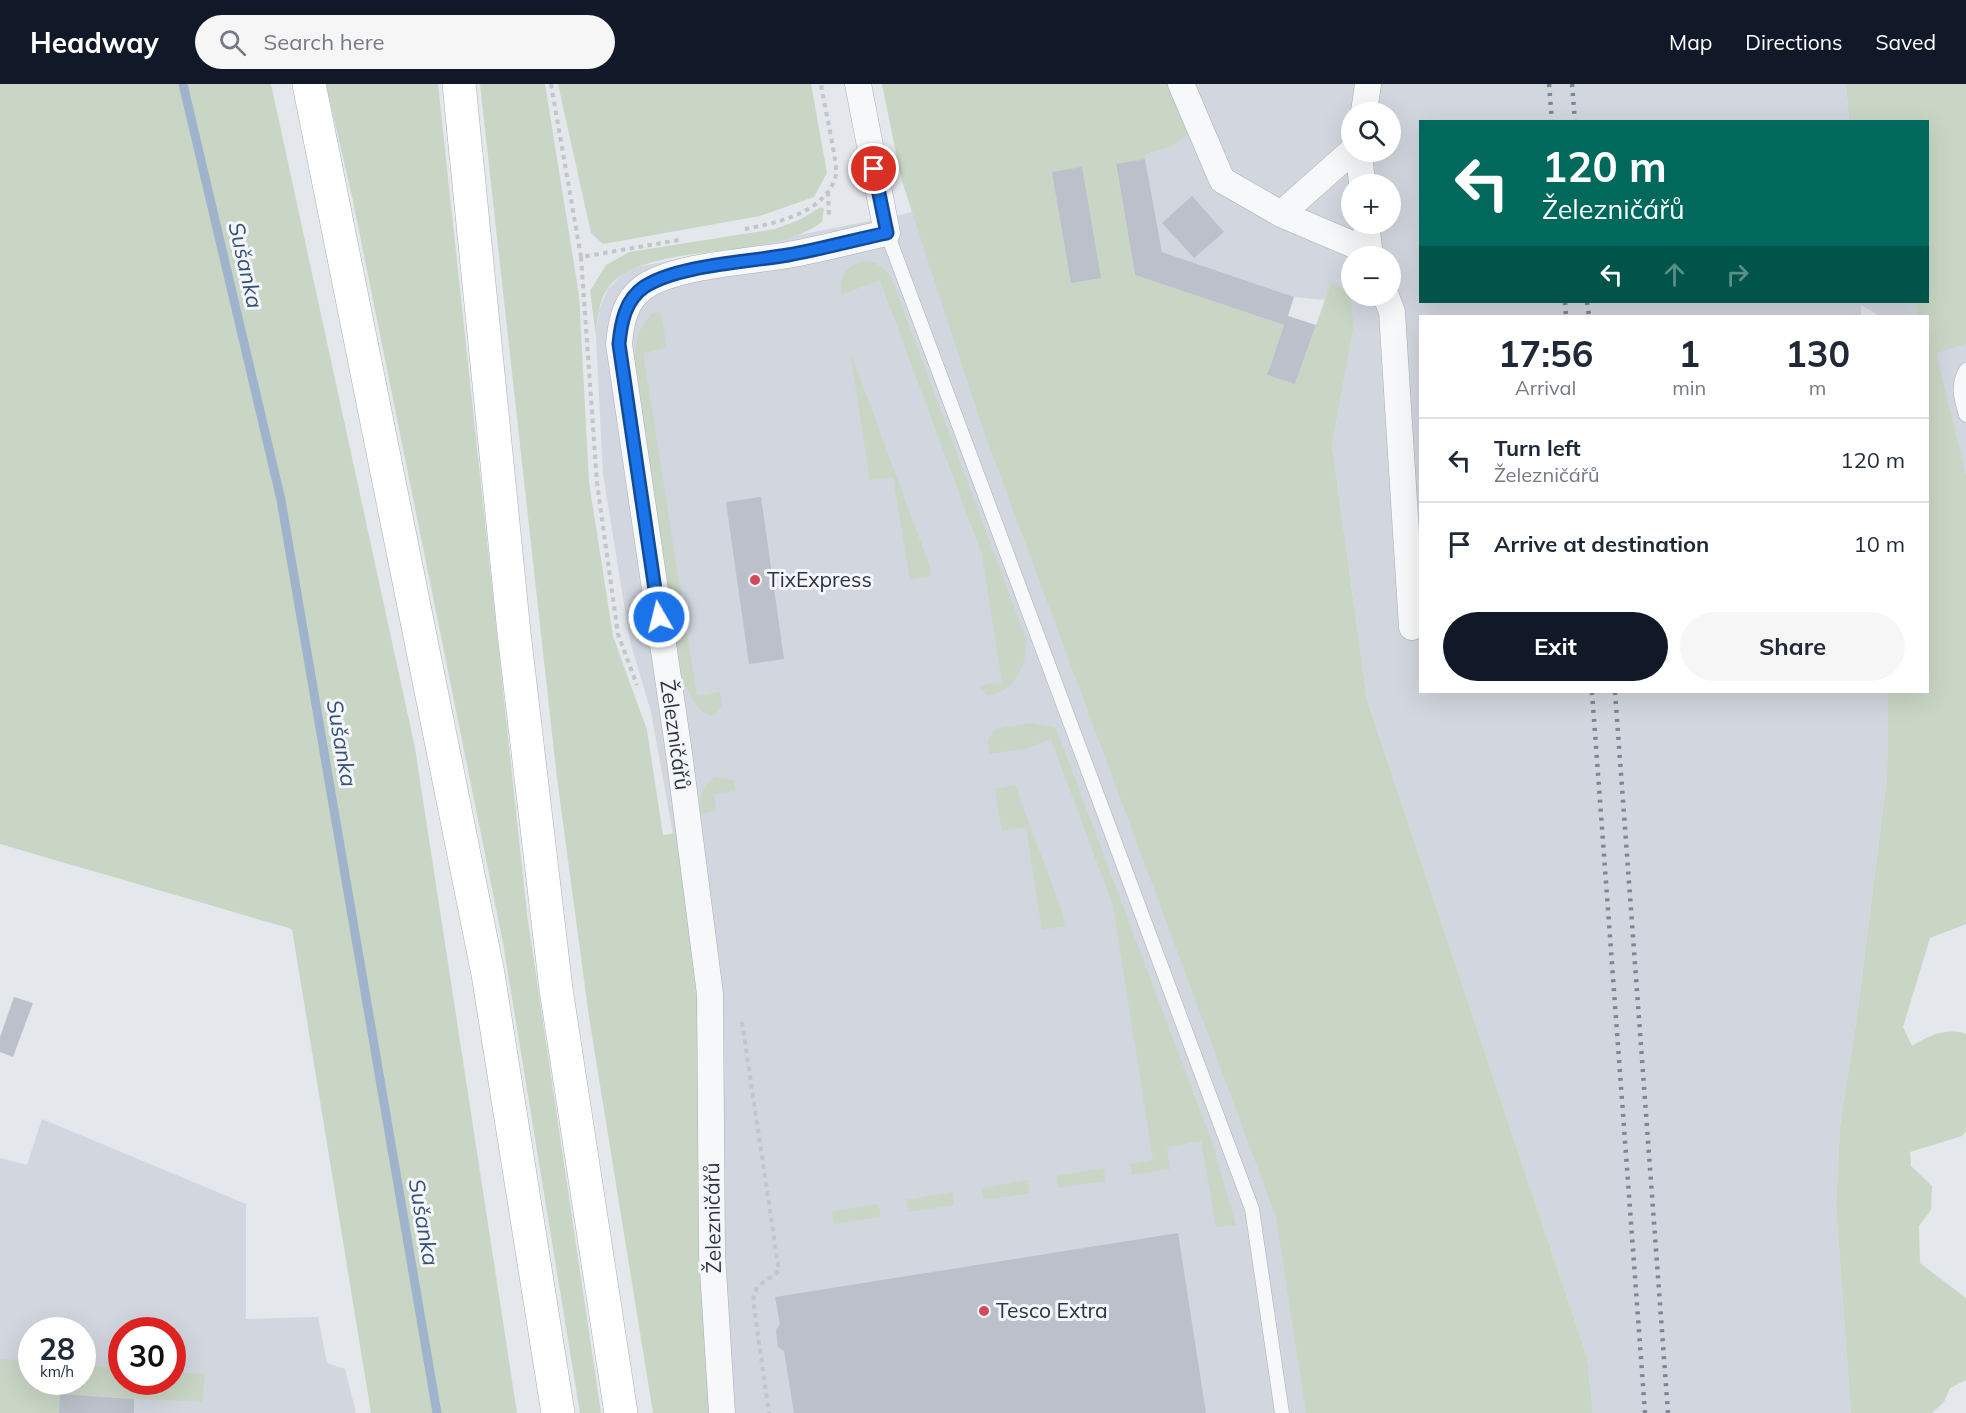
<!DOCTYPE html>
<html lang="en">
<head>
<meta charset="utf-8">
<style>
  :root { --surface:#fff; --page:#f6f6f7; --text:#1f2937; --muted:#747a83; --line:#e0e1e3; --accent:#111827 }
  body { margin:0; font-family:Mulish,sans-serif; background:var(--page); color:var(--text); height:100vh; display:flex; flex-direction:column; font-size:22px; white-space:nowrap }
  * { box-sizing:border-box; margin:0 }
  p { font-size:20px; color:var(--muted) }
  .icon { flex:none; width:33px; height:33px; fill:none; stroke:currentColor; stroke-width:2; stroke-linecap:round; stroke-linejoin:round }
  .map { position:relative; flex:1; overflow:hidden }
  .drawer { position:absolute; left:1419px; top:231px; width:510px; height:378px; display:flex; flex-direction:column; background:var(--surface); border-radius:0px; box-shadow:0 6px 24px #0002 }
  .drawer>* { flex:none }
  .banner { position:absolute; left:1419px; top:36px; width:510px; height:183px; border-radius:0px; box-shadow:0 6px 24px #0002; background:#00695c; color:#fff; overflow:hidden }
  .tools { position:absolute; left:1341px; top:18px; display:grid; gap:12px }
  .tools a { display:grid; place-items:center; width:60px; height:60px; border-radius:50%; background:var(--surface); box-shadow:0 6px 24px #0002; font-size:30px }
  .speed { position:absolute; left:18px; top:1233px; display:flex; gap:12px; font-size:30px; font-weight:700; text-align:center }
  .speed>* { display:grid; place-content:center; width:78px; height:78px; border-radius:50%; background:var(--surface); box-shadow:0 6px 24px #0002; line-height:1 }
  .speed small { font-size:15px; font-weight:400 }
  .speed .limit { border:9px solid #d22; background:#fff; color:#111 }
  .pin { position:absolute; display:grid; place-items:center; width:51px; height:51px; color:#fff; margin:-26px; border:3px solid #fff; border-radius:50%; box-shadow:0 2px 6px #0007 }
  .me { position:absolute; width:66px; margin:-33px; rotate:352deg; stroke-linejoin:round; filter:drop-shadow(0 0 4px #0008) }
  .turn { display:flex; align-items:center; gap:21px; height:126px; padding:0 24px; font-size:27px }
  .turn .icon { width:78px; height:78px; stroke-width:2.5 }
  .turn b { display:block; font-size:42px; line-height:51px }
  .lanes { display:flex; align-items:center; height:57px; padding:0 24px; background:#0003; justify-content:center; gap:30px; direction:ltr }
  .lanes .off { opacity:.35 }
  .eta { display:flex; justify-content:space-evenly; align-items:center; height:102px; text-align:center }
  .eta b { font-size:36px; font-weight:700; line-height:42px }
  .action { display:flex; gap:12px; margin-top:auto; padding:12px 24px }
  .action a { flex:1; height:69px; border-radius:36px; background:var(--accent); color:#fff; font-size:24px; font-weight:700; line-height:69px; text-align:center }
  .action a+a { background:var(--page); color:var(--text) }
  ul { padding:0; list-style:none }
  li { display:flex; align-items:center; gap:18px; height:84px; padding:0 24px; border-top:2px solid var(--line) }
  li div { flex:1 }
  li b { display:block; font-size:22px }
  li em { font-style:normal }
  header { display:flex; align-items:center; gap:36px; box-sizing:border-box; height:84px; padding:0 30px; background:var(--accent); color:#fff }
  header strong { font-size:28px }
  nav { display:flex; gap:33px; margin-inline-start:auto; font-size:21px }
  .search { width:420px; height:54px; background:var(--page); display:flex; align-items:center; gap:15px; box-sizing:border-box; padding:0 21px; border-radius:33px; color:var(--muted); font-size:22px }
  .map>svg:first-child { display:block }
  .built { fill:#d2d6de; fill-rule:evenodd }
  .green { fill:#c9d6c5 }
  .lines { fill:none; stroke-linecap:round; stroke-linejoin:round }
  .stream { stroke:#9fb4cc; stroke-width:9 }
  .building { fill:#bbc0ca }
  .lane-casing { stroke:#a9aeb7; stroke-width:15 }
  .street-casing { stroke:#a9aeb7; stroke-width:27 }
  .secondary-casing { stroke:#a9aeb7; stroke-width:34 }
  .path { stroke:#c2c5cb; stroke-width:4; stroke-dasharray:4.5 4.5; stroke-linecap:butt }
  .lane { stroke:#f7f8fa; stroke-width:14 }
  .street { stroke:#f7f8fa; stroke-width:26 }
  .secondary { stroke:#fff; stroke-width:33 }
  .rail { stroke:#7d8696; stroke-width:4.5; stroke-dasharray:3 6; stroke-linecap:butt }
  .route-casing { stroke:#114b97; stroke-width:15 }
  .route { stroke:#1a73e8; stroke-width:10 }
  .poi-dot { fill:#d1495b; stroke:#f4f6f9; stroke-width:2 }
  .labels { text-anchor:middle; stroke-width:6; stroke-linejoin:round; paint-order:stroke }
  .poi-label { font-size:21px; fill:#2b3445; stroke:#f4f6f9; text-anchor:start }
  .street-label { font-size:21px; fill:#2b3445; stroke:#f4f6f9 }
  .water-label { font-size:22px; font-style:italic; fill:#34527a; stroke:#f4f6f9 }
</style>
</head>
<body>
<header>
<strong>Headway</strong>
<div class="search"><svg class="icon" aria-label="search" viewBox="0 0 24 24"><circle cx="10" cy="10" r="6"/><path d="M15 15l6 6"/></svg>Search here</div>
<nav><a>Map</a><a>Directions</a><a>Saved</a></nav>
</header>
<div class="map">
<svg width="1966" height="1329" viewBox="0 0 1966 1329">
  <rect width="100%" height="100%" fill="#e4e7ec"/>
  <path class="built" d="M 1177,0 L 1846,0 L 1849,37 L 1420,38 L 1420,218 L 1916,218 L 1917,232 L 1880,232 L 1861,221 L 1861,232 L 1420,232 L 1420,608 L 1888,608 L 1887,694 L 1857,933 L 1840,1041 L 1836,1122 L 1851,1329 L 1593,1329 L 1587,1273 L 1367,616 L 1332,361 L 1354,242 L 1331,199 L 1325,216 L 1294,213 L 1162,168 L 1145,75 L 1146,70 L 1171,63 ZM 1352,28 L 1390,28 L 1390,68 L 1352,68 ZM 1352,100 L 1390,100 L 1390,140 L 1352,140 ZM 1352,172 L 1390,172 L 1390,212 L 1352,212 Z
    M 934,121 L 1281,1048 L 1329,1329 L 707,1329 L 674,756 L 651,628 L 630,557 L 603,390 L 596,253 L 599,226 L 608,205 L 624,189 L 637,183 L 905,130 Z
    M 1966,260 L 1966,390 L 1935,268 Z
    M 42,1035 L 246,1120 L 246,1235 L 318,1233 L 327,1279 L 345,1285 L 356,1329 L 0,1329 L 0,1074 L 27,1081 ZM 32,1246 L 82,1246 L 82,1298 L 32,1298 ZM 122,1246 L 172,1246 L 172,1298 L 122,1298 Z"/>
  <path class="green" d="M 0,0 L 271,0 L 415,664 L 517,1329 L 371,1329 L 292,845 L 0,760 Z
    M 326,0 L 438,0 L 527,830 L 601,1329 L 580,1329 L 503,859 L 353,117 Z
    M 480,0 L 545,0 L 579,211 L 589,398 L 613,552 L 647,646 L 663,751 L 676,749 L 698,891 L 710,1329 L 653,1329 L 589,933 L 557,694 Z
    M 558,0 L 811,0 L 827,89 L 814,113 L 760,132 L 603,160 L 591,149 Z
    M 882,0 L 1177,0 L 1189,49 L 1171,63 L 1146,70 L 1145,75 L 1116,81 L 1135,191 L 1284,241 L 1267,291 L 1295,300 L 1331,199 L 1349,208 L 1354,242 L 1332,361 L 1367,616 L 1587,1273 L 1593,1329 L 1306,1329 L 1276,1133 L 983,345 L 901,94 Z
    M 1846,0 L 1966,0 L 1966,260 L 1936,269 L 1966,390 L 1966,840 L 1930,854 L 1903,943 L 1912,962 C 1928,952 1947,943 1966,950 L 1966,1047 L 1962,1052 L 1910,1068 L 1911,1082 L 1932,1102 L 1931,1126 L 1919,1142 L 1920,1179 L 1966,1214 L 1966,1296 L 1950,1304 L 1944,1318 L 1932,1329 L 1851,1329 L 1836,1122 L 1840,1041 L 1857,933 L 1887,694 L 1888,608 L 1928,608 L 1928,232 L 1917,232 L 1916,218 L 1928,218 L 1928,38 L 1849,37 Z
    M 821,123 L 824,125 L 822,138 C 769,178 644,156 608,204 C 598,218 597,236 596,253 L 590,207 L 606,181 L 629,168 L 775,145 L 799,136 Z
    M 866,177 C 879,179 886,184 892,196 L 1026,555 C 1028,579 1015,610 987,611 L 978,602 L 1002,598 L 982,471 L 880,196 L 841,211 C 838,191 848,181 866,177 Z
    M 661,228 L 667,264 L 643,269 L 697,612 L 720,608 L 722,622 L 714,632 C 697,631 687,606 682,592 L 635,290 C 633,268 635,248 651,230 Z
    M 850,267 L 929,480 L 931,492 L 910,496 L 893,393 L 870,396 Z
    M 1032,639 L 1056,644 L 1212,1058 L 1236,1141 L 1216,1143 L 1201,1057 L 1167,1063 L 1170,1085 L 1132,1091 L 1130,1080 L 1153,1076 L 1113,822 L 1051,655 L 1024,665 L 990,670 L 988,656 L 995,645 Z
    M 715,693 L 734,696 L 736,707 L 714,710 L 716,727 L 701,730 C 699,713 701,703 715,693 Z
    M 1015,701 L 1063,830 L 1065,842 L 1042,846 L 1026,743 L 1002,747 L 995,705 Z
    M 1104,1084 L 1105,1097 L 1058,1104 L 1056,1092 Z
    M 1028,1096 L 1030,1109 L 984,1116 L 982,1104 Z
    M 952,1108 L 954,1121 L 908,1128 L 906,1116 Z
    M 878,1120 L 881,1133 L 834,1140 L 832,1127 Z
    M 0,1275 L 31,1277 L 32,1298 L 82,1298 L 83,1281 L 121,1284 L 122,1298 L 172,1298 L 173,1288 L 205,1290 L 202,1318 L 60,1310 L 59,1329 L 0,1329 Z"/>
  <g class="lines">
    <path class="stream" d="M 183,0 L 281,416 L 437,1329"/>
  </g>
  <path class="building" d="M 1145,75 L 1162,168 L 1294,213 L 1288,232 L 1316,241 L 1295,300 L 1267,291 L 1284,241 L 1135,191 L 1116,80 Z
    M 1082,83 L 1101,194 L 1071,199 L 1052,88 Z
    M 1192,112 L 1224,148 L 1194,174 L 1162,139 Z
    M 761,413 L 784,575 L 749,580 L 726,418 Z
    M 14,913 L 33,919 L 13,973 L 0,968 L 0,953 Z
    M 1178,1149 L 1206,1329 L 794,1329 L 784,1267 L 778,1263 L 776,1246 L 780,1240 L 775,1213 Z
    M 60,1310 L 134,1315 L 134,1329 L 59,1329 Z"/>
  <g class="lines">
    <defs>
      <path id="lane" d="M 887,149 L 1252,1125 L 1282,1329
        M 1966,286 C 1957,301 1961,315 1966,331"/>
      <path id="street" d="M 1181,0 L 1222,96 L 1281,130 L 1368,167
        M 1364,28 L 1368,0
        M 1359,68 L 1362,100
        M 1281,130 L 1352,67
        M 1366,140 L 1370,172
        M 1386,212 L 1392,228 L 1412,543
        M 722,1329 L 712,1170 L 710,910 L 679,669 L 619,260 C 621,238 625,216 644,203 C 677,181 748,178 788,171 C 821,165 854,156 887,149 L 858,0"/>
      <path id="secondary" d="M 309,0 L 488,890 L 558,1329
        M 459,0 L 514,549 L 556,905 L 621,1329"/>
    </defs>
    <use href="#lane" class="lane-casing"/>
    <use href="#street" class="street-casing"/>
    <use href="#secondary" class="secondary-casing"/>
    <path class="path" d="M 551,0 L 581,173 L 679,156
      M 828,108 L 829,133
      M 745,145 C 777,139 827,128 836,91 C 838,80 823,16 821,0
      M 581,173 L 597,399 L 618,550 L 637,601
      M 742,938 L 779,1187 L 757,1203 L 753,1216 L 769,1329"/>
    <use href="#lane" class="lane"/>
    <use href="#street" class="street"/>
    <use href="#secondary" class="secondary"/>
    <path class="rail" d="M 1549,0 L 1552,38
      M 1572,0 L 1575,38
      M 1565,218 L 1566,232
      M 1587,218 L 1589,232
      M 1592,608 L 1645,1329
      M 1615,608 L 1668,1329"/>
  </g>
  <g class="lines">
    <defs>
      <path id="route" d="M 659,533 L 619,260 C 621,239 625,216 644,203 C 677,181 748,178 788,171 C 821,165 854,156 887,149 L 874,85"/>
    </defs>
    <use href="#route" class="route-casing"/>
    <use href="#route" class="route"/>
  </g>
  <g class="poi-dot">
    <circle cx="755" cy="496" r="6"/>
    <circle cx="984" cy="1227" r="6"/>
  </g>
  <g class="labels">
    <g class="poi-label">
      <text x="767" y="503">TixExpress</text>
      <text x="996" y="1234">Tesco Extra</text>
    </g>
    <g class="street-label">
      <text transform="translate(675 651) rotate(82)" y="7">Železničářů</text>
      <text transform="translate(713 1134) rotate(-91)" y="7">Železničářů</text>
    </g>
    <g class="water-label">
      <text transform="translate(246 181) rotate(77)" y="8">Sušanka</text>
      <text transform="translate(342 659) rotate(80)" y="8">Sušanka</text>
      <text transform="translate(424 1138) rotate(80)" y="8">Sušanka</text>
    </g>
  </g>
</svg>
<div class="tools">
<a><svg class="icon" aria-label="search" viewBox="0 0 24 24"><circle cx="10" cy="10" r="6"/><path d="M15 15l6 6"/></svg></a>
<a>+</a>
<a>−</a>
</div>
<div class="speed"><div>28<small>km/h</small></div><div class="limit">30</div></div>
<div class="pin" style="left:874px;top:85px;background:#d93025"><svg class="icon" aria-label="arrive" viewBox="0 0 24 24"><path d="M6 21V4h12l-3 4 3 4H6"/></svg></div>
<svg class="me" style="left:659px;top:533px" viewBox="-20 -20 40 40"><circle r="17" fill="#1a73e8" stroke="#fff" stroke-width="3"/><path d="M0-11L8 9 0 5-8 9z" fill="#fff"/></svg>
<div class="banner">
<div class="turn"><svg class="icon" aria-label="left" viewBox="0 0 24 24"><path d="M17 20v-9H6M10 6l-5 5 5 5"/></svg><div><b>120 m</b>Železničářů</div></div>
<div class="lanes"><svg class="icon" aria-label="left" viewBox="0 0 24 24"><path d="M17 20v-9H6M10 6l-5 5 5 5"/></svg><svg class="icon off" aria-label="ahead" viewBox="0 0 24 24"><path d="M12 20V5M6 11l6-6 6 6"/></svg><svg class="icon off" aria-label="right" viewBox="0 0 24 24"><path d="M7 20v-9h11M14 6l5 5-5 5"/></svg></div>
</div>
<section class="drawer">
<div class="eta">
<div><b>17:56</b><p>Arrival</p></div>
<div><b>1</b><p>min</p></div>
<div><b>130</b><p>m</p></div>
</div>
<ul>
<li><svg class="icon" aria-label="left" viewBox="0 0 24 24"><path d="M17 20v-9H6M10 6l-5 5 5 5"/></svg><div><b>Turn left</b><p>Železničářů</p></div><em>120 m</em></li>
<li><svg class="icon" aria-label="arrive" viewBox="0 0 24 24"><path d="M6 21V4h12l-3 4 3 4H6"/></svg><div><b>Arrive at destination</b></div><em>10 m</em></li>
</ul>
<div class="action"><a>Exit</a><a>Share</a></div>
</section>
</div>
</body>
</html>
